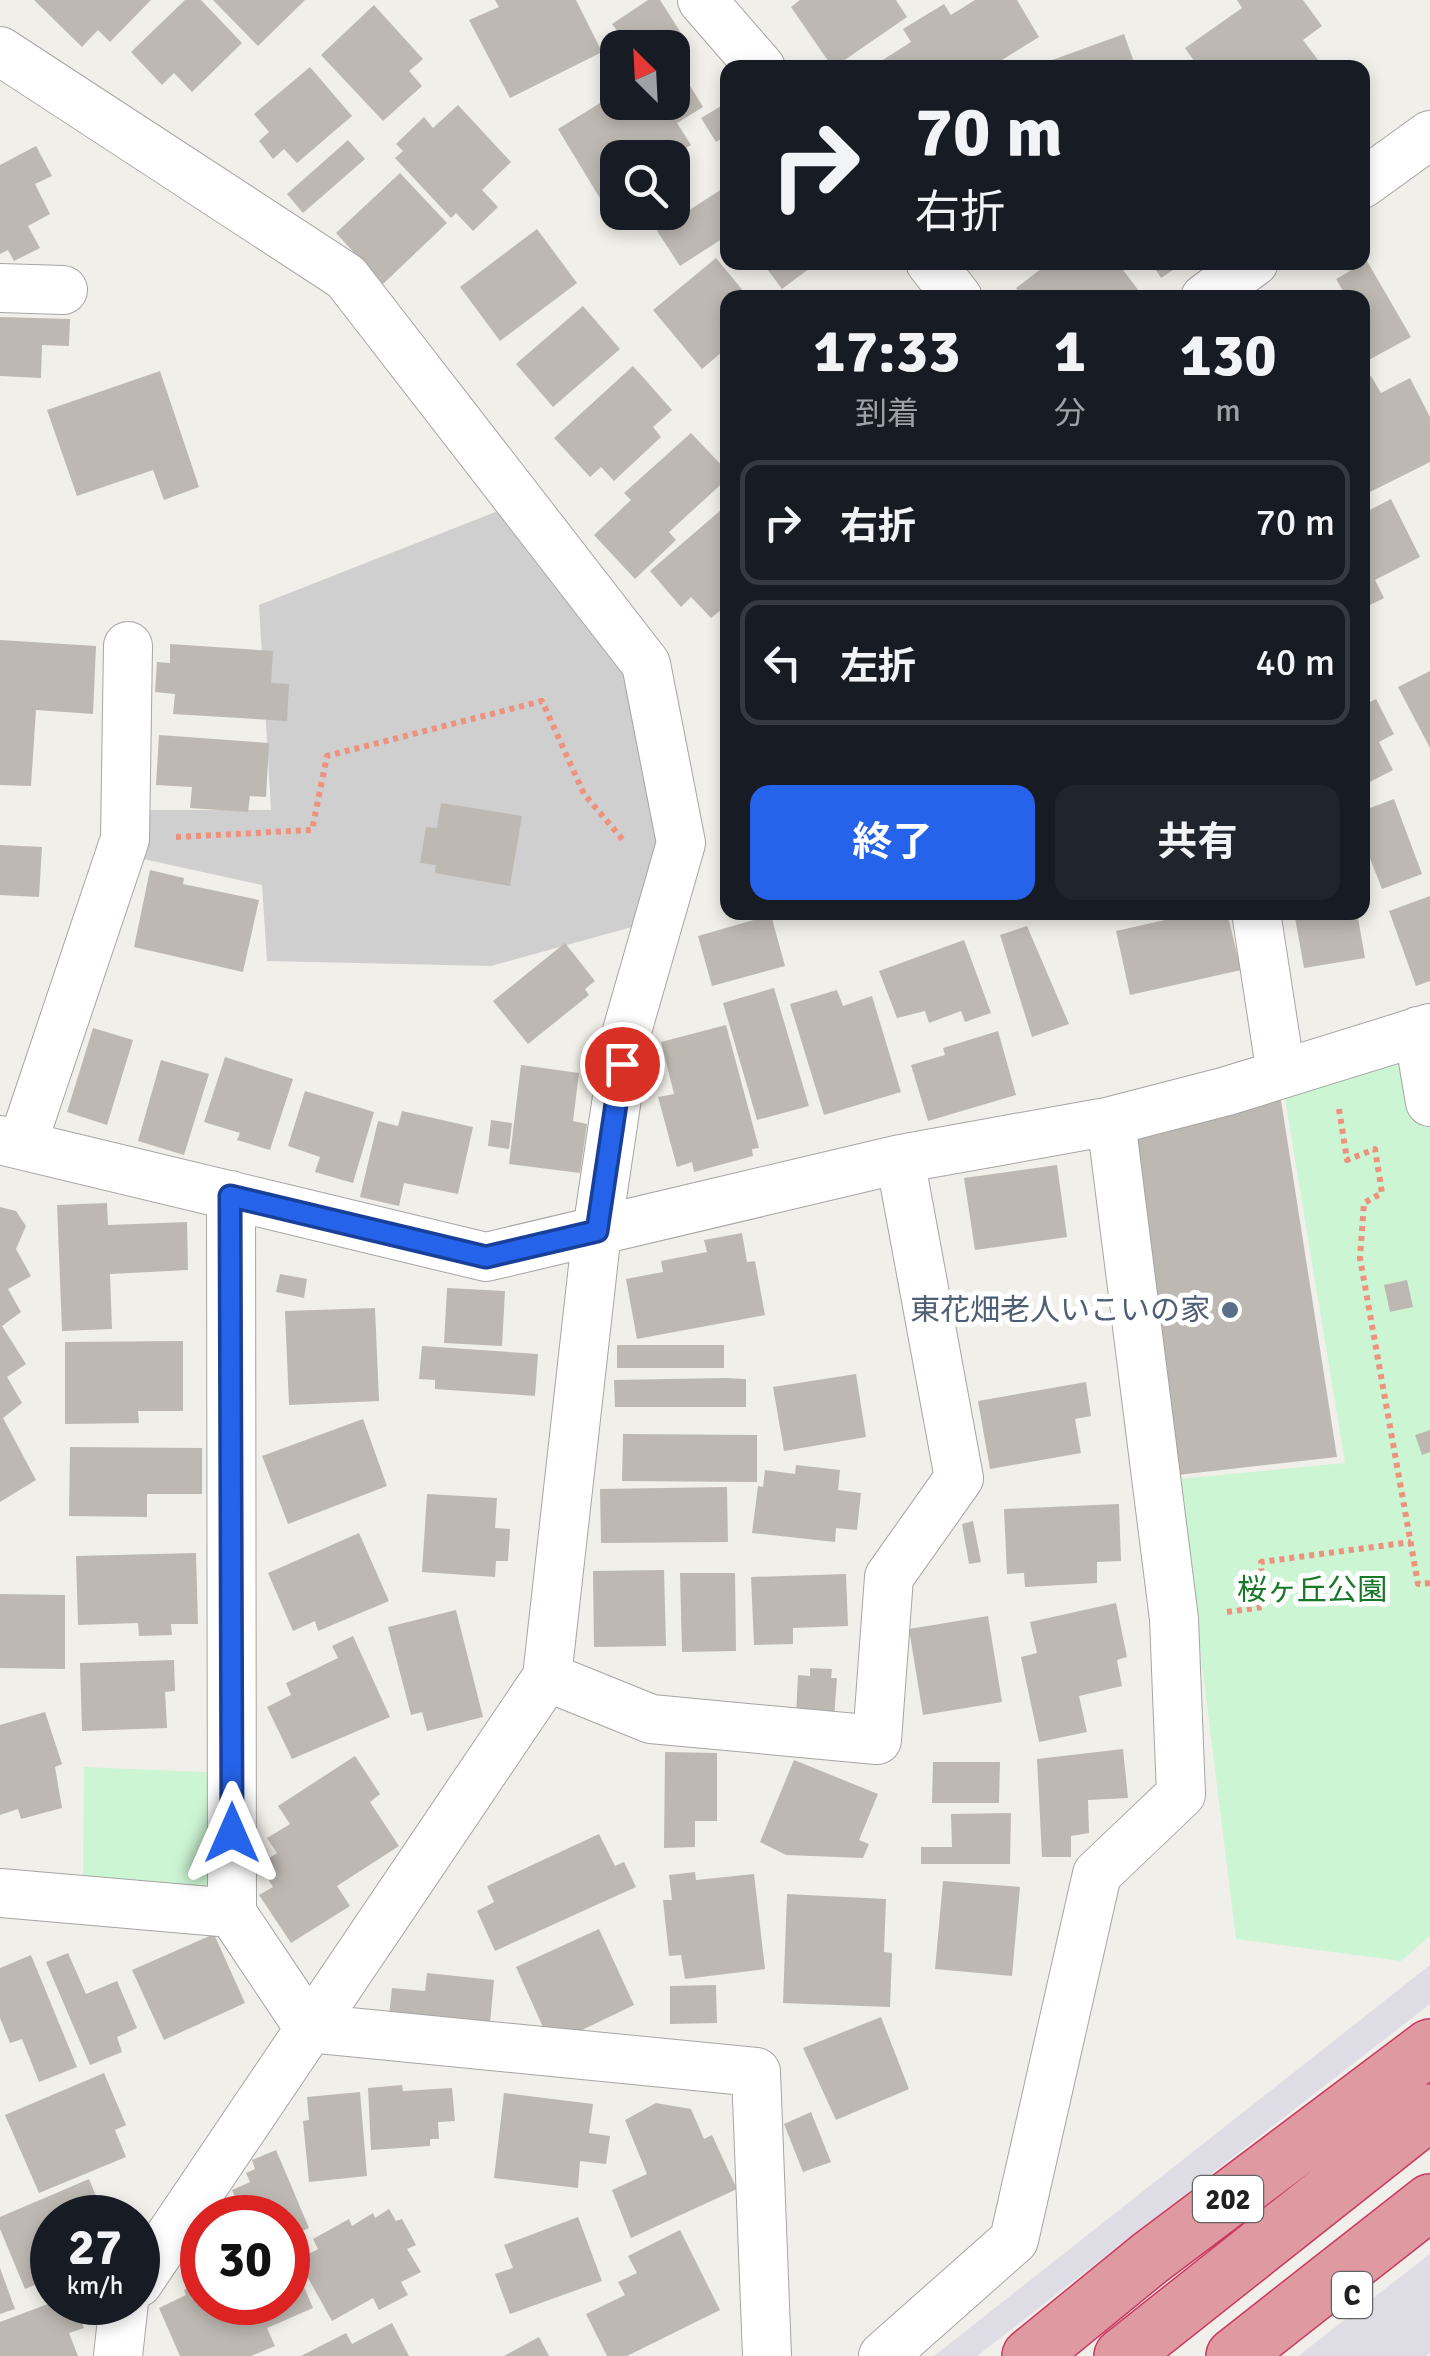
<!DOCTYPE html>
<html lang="ja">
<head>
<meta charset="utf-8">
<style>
  :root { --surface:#171b24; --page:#20242c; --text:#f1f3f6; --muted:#9ea1a6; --line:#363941; --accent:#2563eb }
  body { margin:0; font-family:Signika,"Noto Sans JP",sans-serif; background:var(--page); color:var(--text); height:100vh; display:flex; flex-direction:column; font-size:38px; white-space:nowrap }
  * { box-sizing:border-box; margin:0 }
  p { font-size:32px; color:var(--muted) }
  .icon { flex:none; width:55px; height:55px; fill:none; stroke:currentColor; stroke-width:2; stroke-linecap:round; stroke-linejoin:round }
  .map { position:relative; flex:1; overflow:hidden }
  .side { position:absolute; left:720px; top:290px; width:650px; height:630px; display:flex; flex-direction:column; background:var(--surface); border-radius:20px; box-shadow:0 5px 15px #0003 }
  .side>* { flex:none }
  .guide { position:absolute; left:720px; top:60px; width:650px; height:210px; border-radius:20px; box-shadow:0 5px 15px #0003; background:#171b24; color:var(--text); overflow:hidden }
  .needle { width:65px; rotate:336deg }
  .tools { position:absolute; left:600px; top:30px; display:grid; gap:20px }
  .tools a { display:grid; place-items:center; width:90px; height:90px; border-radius:20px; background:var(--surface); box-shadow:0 5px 15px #0003; font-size:50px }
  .speed { position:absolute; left:30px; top:2195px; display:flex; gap:20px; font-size:50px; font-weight:700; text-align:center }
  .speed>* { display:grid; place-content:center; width:130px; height:130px; border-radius:50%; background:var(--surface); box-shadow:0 5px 15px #0003; line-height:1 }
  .speed small { font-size:25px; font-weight:400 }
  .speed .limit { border:15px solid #d22; background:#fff; color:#111 }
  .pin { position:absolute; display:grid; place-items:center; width:85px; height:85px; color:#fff; margin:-42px; border:5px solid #fff; border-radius:50%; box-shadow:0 2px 10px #0007 }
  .me { position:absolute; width:110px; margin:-55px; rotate:0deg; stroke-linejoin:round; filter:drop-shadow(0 0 8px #0008) }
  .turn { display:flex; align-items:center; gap:35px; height:210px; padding:0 30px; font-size:45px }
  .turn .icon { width:130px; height:130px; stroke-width:2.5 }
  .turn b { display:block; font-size:70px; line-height:85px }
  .eta { display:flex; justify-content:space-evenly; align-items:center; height:170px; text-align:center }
  .eta b { font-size:60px; font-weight:700; line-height:70px }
  .action { display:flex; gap:20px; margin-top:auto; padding:20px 30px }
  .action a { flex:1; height:115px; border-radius:20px; background:var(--accent); color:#fff; font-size:40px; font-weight:700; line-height:115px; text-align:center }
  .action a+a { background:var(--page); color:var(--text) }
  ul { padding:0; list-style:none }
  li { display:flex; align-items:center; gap:30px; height:125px; margin:0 20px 15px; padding:0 10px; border:5px solid var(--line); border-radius:20px }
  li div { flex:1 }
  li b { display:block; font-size:38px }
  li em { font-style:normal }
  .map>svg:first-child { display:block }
  .religious { fill:#cfcfcf }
  .park { fill:#ccf5d3 }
  .plaza { fill:#dedde6 }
  .building { fill:#beb8b2 }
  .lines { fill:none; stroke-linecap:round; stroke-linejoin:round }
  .street-casing { stroke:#a5a5a5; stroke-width:50 }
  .highway-casing { stroke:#cb3a60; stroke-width:58 }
  .path { stroke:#ed927e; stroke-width:6; stroke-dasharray:5 5; stroke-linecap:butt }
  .street { stroke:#fff; stroke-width:48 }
  .highway { stroke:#df99a1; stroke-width:55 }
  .route-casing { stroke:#184099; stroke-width:25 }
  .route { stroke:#2563eb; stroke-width:18 }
  .service-dot { fill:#5c6f8a; stroke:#fff; stroke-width:4 }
  .labels { text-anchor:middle; stroke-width:10; stroke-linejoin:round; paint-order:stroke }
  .shield { fill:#fff; stroke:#646464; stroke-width:2.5 }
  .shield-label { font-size:28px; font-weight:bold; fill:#212121 }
  .service-label { font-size:30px; fill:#4e5e75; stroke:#fff; text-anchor:end }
  .park-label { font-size:30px; fill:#177827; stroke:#fff }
</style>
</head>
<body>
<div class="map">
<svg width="1430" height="2356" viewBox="0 0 1430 2356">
  <rect width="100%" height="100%" fill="#f1efe9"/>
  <path class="religious" d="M 508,507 L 646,664 L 681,843 L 661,919 L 491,966 L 267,961 L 262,885 L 134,857 L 139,810 L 271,810 L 259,605 Z"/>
  <path class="park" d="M 1418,1031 L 1430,1102 L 1430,1936 L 1401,1961 L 1236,1939 L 1179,1479 L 1345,1463 L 1281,1074 Z
    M 84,1767 L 226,1773 L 225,1905 L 83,1892 Z"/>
  <path class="plaza" d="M 1430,1965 L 1430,2004 L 977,2356 L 934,2356 Z
    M 1430,2254 L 1430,2352 L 1427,2356 L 1298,2356 Z"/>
  <path class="building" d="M 34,0 L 151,0 L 110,42 L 98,30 L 82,47 Z
    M 185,0 L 201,0 L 242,43 L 192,92 L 174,73 L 162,85 L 131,52 Z
    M 213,0 L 305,0 L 258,46 Z
    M 495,0 L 576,0 L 602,52 L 510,98 L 469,20 L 499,7 Z
    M 648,0 L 660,0 L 681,33 L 658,48 L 630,48 L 612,24 Z
    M 800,0 L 896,0 L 907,17 L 833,68 L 791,7 Z
    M 975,0 L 1017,0 L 1039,37 L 989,68 L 870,68 L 911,42 L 903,29 L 944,4 L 951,15 Z
    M 1237,0 L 1303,0 L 1322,26 L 1303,40 L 1324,68 L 1199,68 L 1185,48 L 1242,8 Z
    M 374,5 L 423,59 L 409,71 L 422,86 L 383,121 L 321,55 Z
    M 1124,34 L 1136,68 L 1033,68 L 1033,67 Z
    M 672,56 L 703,107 L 677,123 L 691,145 L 670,158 L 618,158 L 618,190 L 601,200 L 558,129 L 618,92 L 618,102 L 672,102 Z
    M 310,67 L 352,116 L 297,163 L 284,149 L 273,159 L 259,141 L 269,132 L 254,114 Z
    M 728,102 L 728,135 L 716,142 L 701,118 Z
    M 458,105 L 511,162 L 482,190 L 498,207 L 473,231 L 456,213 L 451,218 L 395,158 L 403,151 L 396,144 L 424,117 L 433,128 Z
    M 348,140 L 365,159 L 303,213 L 287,194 Z
    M 36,146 L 52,176 L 35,184 L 50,214 L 28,226 L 40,248 L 14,261 L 8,250 L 0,254 L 0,165 Z
    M 400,173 L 447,223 L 383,284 L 336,233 Z
    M 725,187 L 728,191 L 728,235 L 680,266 L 657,231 Z
    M 537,229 L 577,283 L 500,341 L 460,287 Z
    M 716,258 L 749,298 L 728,298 L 728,347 L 702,369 L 653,310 Z
    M 1367,261 L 1411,337 L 1365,362 L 1362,358 L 1362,298 L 1347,298 L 1336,279 Z
    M 762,262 L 818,262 L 782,289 Z
    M 1050,262 L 1117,262 L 1142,295 L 1023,298 L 1016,288 Z
    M 1151,262 L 1185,262 L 1161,278 Z
    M 583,306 L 620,349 L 553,407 L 516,364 Z
    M 0,317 L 70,319 L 69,346 L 42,345 L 41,378 L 0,376 Z
    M 633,366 L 672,410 L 653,427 L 661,437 L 614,481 L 601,467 L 590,477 L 554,438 Z
    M 160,371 L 199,487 L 164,500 L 153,470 L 77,496 L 47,410 Z
    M 1371,376 L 1381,393 L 1410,378 L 1430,417 L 1430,462 L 1368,493 L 1362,483 L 1362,380 Z
    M 691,433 L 728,472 L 728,478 L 669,532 L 676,540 L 635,579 L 594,535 L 631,500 L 624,493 Z
    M 1391,499 L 1420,557 L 1375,580 L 1384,598 L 1362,609 L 1362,514 Z
    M 728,504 L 728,604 L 711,618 L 691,597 L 681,607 L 650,571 Z
    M 0,640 L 96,646 L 93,714 L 36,710 L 31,786 L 0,785 Z
    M 170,644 L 273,651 L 271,683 L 289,684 L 287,721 L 173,714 L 175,694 L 155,692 L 157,662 L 170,663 Z
    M 1430,671 L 1430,748 L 1398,687 Z
    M 1376,699 L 1394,734 L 1379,742 L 1393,770 L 1362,786 L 1362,706 Z
    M 159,735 L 269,743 L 266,797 L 250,796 L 248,812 L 190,808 L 192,787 L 156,785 Z
    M 1394,799 L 1422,874 L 1382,889 L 1362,838 L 1362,811 Z
    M 441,803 L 522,816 L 510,886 L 435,873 L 436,865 L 420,863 L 426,827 L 437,828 Z
    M 0,845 L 42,847 L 39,897 L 0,895 Z
    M 150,870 L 184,878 L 183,884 L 259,900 L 243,972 L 134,947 Z
    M 1430,896 L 1430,981 L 1416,986 L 1389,911 Z
    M 1201,912 L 1227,912 L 1241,970 L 1130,995 L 1116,931 Z
    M 1294,912 L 1357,912 L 1365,958 L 1304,968 Z
    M 771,915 L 785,966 L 712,986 L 698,936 Z
    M 1027,926 L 1069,1024 L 1032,1037 L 1000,935 Z
    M 964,940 L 991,1013 L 965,1022 L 961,1011 L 929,1023 L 925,1011 L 897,1018 L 879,971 Z
    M 565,943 L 595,981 L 585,989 L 589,995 L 528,1044 L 493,1001 Z
    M 774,988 L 809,1106 L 757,1120 L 723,1003 Z
    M 837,990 L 843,1006 L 872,996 L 901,1092 L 824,1115 L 790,1004 Z
    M 726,1025 L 759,1148 L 752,1149 L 753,1156 L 694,1172 L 692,1162 L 677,1167 L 658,1097 L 674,1094 L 661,1042 Z
    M 93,1028 L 133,1040 L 107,1125 L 67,1112 Z
    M 998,1031 L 1016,1095 L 928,1121 L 911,1065 L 945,1055 L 943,1048 Z
    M 225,1057 L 293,1079 L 270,1150 L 237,1140 L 240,1133 L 204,1122 Z
    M 161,1060 L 209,1074 L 184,1155 L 138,1141 Z
    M 521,1065 L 579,1073 L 573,1121 L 587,1124 L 580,1173 L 509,1164 Z
    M 305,1091 L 374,1112 L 353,1183 L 315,1172 L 320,1157 L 288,1146 Z
    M 1280,1094 L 1337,1457 L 1169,1476 L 1125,1163 L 1141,1135 Z
    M 402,1111 L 473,1127 L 458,1194 L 404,1183 L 399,1206 L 360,1197 L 378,1121 L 398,1126 Z
    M 491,1120 L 512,1123 L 509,1149 L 488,1146 Z
    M 1057,1165 L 1067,1237 L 975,1250 L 964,1178 Z
    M 107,1203 L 108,1225 L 187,1222 L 188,1270 L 110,1274 L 112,1329 L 62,1331 L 57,1205 Z
    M 0,1207 L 16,1211 L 26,1226 L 16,1249 L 31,1276 L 8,1289 L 21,1312 L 2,1326 L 26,1364 L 7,1377 L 22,1403 L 3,1418 L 36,1480 L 0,1502 Z
    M 742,1233 L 747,1262 L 755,1261 L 765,1315 L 637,1339 L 626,1279 L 663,1272 L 661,1261 L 707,1252 L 704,1240 Z
    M 280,1274 L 307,1279 L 304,1298 L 276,1292 Z
    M 1407,1280 L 1413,1307 L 1390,1312 L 1384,1285 Z
    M 447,1288 L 505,1291 L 502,1346 L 444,1343 Z
    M 375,1308 L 379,1401 L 289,1405 L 285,1311 Z
    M 183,1341 L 183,1411 L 138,1411 L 139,1423 L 65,1424 L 65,1342 Z
    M 617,1345 L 724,1345 L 724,1368 L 617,1368 Z
    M 422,1346 L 538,1354 L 535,1396 L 435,1389 L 435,1380 L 419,1379 Z
    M 856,1374 L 866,1437 L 784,1451 L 773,1387 Z
    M 725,1378 L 746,1379 L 746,1407 L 615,1407 L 614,1380 Z
    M 1086,1382 L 1091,1416 L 1075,1419 L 1081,1453 L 990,1469 L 978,1401 Z
    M 363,1419 L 387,1486 L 288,1524 L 262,1456 Z
    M 1430,1430 L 1430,1452 L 1422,1455 L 1415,1435 Z
    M 623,1434 L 757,1435 L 757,1482 L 622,1481 Z
    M 70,1447 L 202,1448 L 202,1494 L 147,1494 L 147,1517 L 69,1516 Z
    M 796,1465 L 840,1470 L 838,1490 L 861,1493 L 857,1530 L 836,1528 L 835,1542 L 752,1533 L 758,1486 L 763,1487 L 765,1470 L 795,1474 Z
    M 727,1487 L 728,1542 L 601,1543 L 600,1489 Z
    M 427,1494 L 497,1498 L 495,1528 L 510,1529 L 508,1561 L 496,1561 L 495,1577 L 422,1572 Z
    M 1119,1504 L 1121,1561 L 1097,1562 L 1097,1583 L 1025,1587 L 1024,1573 L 1007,1574 L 1004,1509 Z
    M 973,1521 L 981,1562 L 969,1564 L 962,1524 Z
    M 359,1533 L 389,1601 L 318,1631 L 315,1621 L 293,1631 L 268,1573 Z
    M 196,1553 L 198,1624 L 171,1624 L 172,1635 L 139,1636 L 138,1623 L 78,1625 L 76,1556 Z
    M 664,1570 L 666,1646 L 594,1647 L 593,1571 Z
    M 680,1573 L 735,1573 L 736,1651 L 682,1652 Z
    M 846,1574 L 848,1626 L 793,1628 L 793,1644 L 754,1645 L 751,1577 Z
    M 0,1594 L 65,1595 L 65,1669 L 0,1668 Z
    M 1116,1603 L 1127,1657 L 1117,1660 L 1122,1686 L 1079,1696 L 1087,1732 L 1039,1742 L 1021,1657 L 1037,1653 L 1030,1622 Z
    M 456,1610 L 483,1717 L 427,1731 L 422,1712 L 411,1715 L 388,1627 Z
    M 988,1616 L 1002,1702 L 923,1715 L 909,1629 Z
    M 353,1636 L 390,1717 L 292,1759 L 267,1707 L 291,1695 L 286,1683 L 338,1658 L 332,1646 Z
    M 174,1660 L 175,1691 L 165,1692 L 167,1728 L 82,1731 L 80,1663 Z
    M 810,1668 L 832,1669 L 831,1678 L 837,1678 L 834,1719 L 796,1716 L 798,1675 L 810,1676 Z
    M 45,1712 L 62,1764 L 55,1767 L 62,1808 L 21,1819 L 18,1809 L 0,1815 L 0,1725 Z
    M 1123,1749 L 1128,1798 L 1088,1800 L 1089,1833 L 1071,1836 L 1071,1857 L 1042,1857 L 1037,1759 Z
    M 665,1752 L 717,1753 L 717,1821 L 695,1821 L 695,1847 L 664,1848 Z
    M 355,1756 L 380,1794 L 370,1802 L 399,1846 L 337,1886 L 350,1906 L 291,1943 L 259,1895 L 273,1887 L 259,1865 L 277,1853 L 267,1838 L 290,1824 L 278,1806 Z
    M 794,1760 L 878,1794 L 859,1840 L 869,1844 L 863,1858 L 786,1855 L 760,1842 Z
    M 933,1762 L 1000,1762 L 999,1803 L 932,1803 Z
    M 1011,1813 L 1010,1864 L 921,1864 L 921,1847 L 952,1847 L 951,1814 Z
    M 599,1834 L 615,1866 L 624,1862 L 636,1887 L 495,1951 L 477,1911 L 494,1902 L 487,1886 Z
    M 695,1872 L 696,1880 L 754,1874 L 765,1969 L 685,1979 L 681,1955 L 669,1956 L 663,1900 L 672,1900 L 669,1875 Z
    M 943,1881 L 1020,1887 L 1012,1976 L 935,1969 Z
    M 787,1894 L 886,1899 L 884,1952 L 892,1953 L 890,2007 L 783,2003 Z
    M 599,1929 L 634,2005 L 551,2045 L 516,1967 Z
    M 214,1934 L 245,2003 L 164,2040 L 132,1970 Z
    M 68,1953 L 86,1994 L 117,1981 L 137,2028 L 117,2037 L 122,2052 L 90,2065 L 46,1962 Z
    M 31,1955 L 77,2067 L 39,2082 L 22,2039 L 10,2043 L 0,2018 L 0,1968 Z
    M 427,1973 L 494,1980 L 489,2035 L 388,2025 L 392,1988 L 425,1991 Z
    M 716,1985 L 717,2023 L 670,2024 L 670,1986 Z
    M 881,2017 L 909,2089 L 836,2120 L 803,2048 Z
    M 104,2073 L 126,2125 L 115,2130 L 126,2157 L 39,2193 L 5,2115 Z
    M 402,2085 L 403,2091 L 452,2088 L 455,2121 L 438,2122 L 439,2139 L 430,2139 L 430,2146 L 371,2150 L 368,2088 Z
    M 360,2092 L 367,2176 L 309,2182 L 303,2121 L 309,2120 L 307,2097 Z
    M 504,2093 L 593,2104 L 589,2133 L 610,2136 L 606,2164 L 580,2161 L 578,2188 L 494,2178 Z
    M 656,2103 L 691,2109 L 704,2139 L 712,2135 L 737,2189 L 631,2238 L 612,2190 L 647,2174 L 625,2120 Z
    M 811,2112 L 831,2162 L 803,2172 L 784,2124 Z
    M 276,2150 L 309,2228 L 288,2237 L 288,2218 L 235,2218 L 242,2214 L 232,2190 L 250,2182 L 246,2173 L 255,2169 L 252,2160 Z
    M 89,2179 L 105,2218 L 52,2218 L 52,2278 L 25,2289 L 0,2229 L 0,2217 Z
    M 389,2209 L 396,2221 L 402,2219 L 416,2245 L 407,2249 L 421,2272 L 401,2282 L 408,2295 L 379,2310 L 373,2298 L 332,2321 L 298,2260 L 318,2249 L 313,2239 L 349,2219 L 352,2226 L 373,2213 L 375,2218 Z
    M 578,2217 L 602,2281 L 510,2314 L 495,2274 L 513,2268 L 504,2245 Z
    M 680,2230 L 720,2310 L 627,2356 L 607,2356 L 586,2314 L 625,2295 L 618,2282 L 637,2273 L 628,2256 Z
    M 288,2250 L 313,2308 L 267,2328 L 275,2346 L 251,2356 L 180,2356 L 159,2308 L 186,2295 L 184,2290 L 202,2282 L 202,2302 L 288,2302 Z
    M 0,2268 L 15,2309 L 0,2314 Z
    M 53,2302 L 75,2302 L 84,2328 L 69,2333 L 78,2356 L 0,2356 L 0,2322 Z
    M 392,2323 L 409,2356 L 301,2356 L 346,2333 L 352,2344 Z
    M 539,2337 L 549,2356 L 504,2356 Z"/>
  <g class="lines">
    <defs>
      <path id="street" d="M 702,0 L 761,68
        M 0,51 L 346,277 L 646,664 L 681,843 L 627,1031 L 597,1231 L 547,1677 L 138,2283
        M 1362,184 L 1430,135
        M 930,262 L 958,298
        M 0,288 L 63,290
        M 1205,298 L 1254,262
        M 1256,912 L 1281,1074
        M 1418,1031 L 1430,1102
        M 0,1140 L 486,1257 L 900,1159 L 1111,1121 L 1227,1091 L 1430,1028
        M 22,1145 L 125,839 L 128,646
        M 231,1195 L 232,1913
        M 547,1677 L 651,1719 L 877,1740 L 889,1577 L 959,1478 L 900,1159
        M 0,1893 L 232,1913 L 309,2028 L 756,2072 L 767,2356
        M 118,2356 L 124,2302
        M 883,2356 L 1014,2240 L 1097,1874 L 1181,1794 L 1174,1619 L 1111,1121"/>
      <path id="highway" d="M 1030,2356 L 1150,2258 L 1430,2047
        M 1122,2356 L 1430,2112
        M 1234,2356 L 1430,2202"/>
    </defs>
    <use href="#street" class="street-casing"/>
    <use href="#highway" class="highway-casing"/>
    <path class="path" d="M 176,837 L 312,830 L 327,756 L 542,701 L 584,794 L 624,841
      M 1339,1109 L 1347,1160 L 1375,1149 L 1382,1193 L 1364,1203 L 1360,1258 L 1418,1584 L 1430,1583
      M 1227,1612 L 1263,1607 L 1261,1562 L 1411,1542"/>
    <use href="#street" class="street"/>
    <use href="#highway" class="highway"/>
  </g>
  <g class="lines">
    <defs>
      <path id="route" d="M 232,1833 L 230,1196 L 486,1257 L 597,1231 L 622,1064"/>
    </defs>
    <use href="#route" class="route-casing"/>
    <use href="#route" class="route"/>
  </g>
  <circle class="service-dot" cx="1230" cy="1310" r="10"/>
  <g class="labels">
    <g class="shield">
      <rect x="1193" y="2176" width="70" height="46" rx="8"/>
      <rect x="1332" y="2272" width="40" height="46" rx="8"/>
    </g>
    <g class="shield-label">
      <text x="1228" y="2209">202</text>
      <text x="1352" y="2305">C</text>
    </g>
    <g class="service-label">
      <text x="1210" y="1320">東花畑老人いこいの家</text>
    </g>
    <g class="park-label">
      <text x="1312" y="1600">桜ヶ丘公園</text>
    </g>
  </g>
</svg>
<div class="tools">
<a><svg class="needle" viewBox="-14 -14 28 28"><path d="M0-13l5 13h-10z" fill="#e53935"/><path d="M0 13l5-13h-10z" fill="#9ea1a6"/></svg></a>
<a><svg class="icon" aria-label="search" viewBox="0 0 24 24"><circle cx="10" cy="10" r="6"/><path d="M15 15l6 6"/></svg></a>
</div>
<div class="speed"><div>27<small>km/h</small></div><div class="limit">30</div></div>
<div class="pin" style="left:622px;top:1064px;background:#d93025"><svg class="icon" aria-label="arrive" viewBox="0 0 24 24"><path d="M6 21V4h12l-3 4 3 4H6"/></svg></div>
<svg class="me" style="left:232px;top:1833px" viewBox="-20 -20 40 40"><path d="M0-17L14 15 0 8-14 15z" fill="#2563eb" stroke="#fff" stroke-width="4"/></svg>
<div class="guide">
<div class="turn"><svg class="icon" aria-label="right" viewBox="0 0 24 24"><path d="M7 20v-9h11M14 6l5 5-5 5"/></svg><div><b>70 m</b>右折</div></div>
</div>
<section class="side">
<div class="eta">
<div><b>17:33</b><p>到着</p></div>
<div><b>1</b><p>分</p></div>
<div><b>130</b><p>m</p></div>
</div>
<ul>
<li><svg class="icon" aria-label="right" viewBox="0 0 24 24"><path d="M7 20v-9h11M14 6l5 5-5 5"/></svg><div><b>右折</b></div><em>70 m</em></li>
<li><svg class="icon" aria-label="left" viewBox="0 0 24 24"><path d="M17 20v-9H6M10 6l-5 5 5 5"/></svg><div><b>左折</b></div><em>40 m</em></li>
</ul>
<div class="action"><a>終了</a><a>共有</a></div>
</section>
</div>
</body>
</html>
